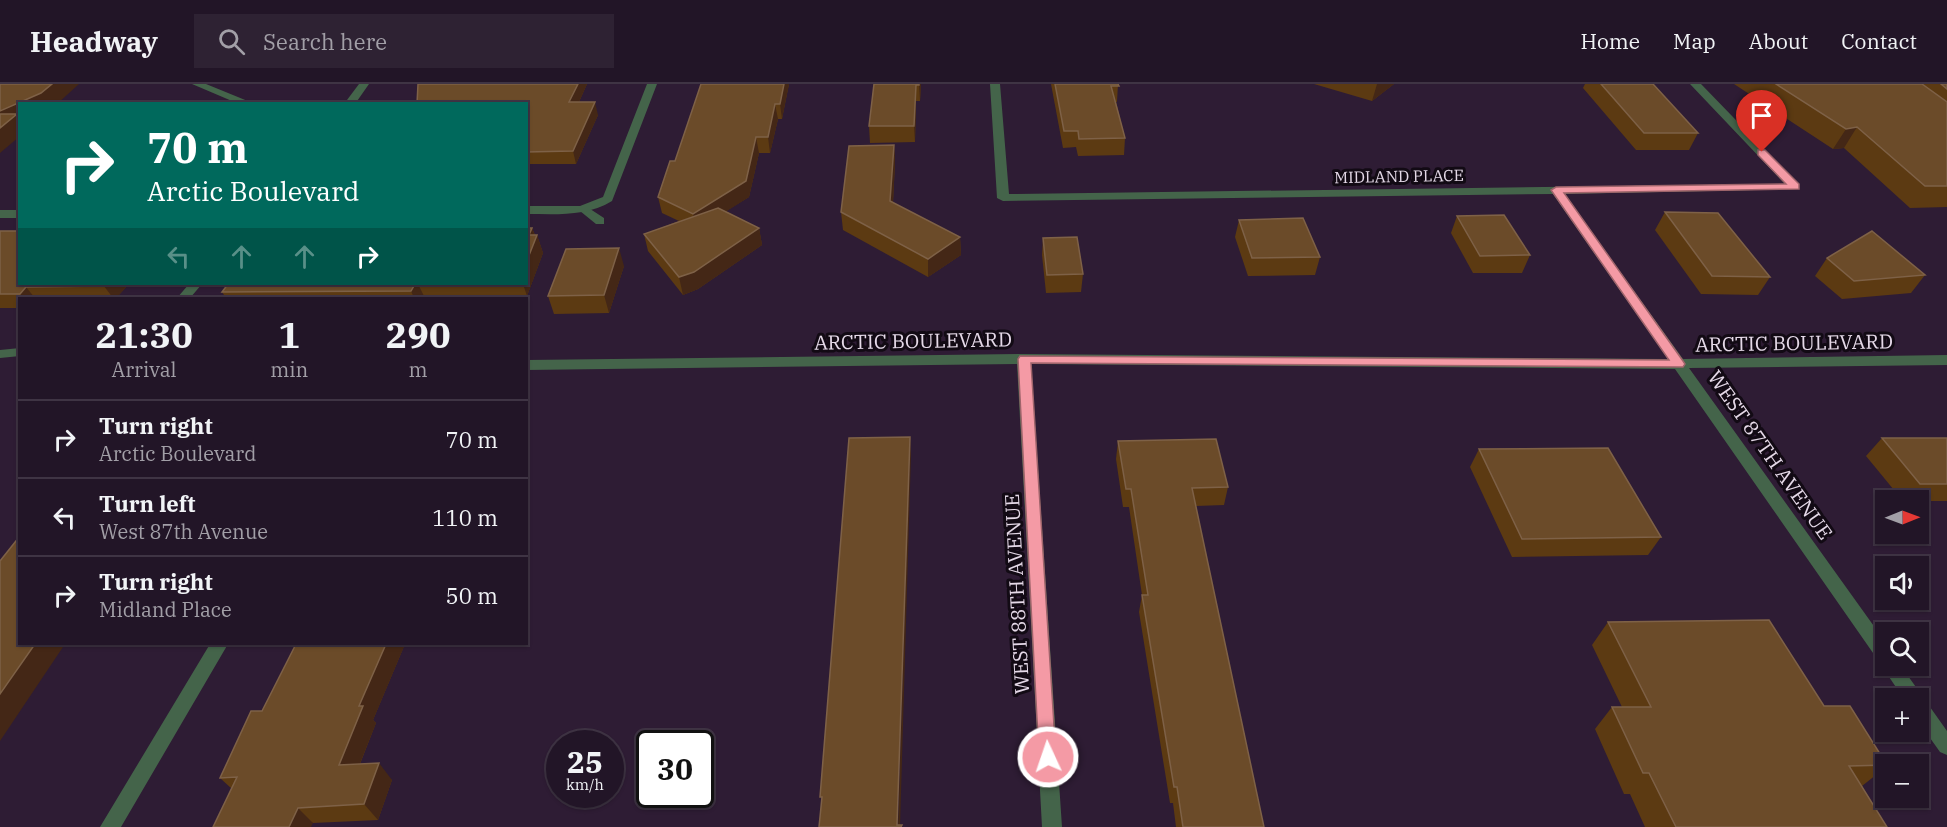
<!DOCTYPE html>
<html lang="en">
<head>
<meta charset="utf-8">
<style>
  :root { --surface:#221527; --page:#2e2233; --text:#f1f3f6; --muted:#a29fa7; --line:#3f3444 }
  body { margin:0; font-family:"IBM Plex Serif",serif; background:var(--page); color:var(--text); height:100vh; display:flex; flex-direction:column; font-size:22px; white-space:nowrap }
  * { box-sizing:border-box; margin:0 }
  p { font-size:20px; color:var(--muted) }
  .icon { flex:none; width:33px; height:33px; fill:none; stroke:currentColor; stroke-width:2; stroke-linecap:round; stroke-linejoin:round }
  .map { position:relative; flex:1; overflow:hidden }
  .panel { position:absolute; left:18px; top:213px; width:510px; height:348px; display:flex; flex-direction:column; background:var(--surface); border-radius:0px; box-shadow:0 2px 4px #0004,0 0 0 2px var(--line) }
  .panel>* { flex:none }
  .guide { position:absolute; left:18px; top:18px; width:510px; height:183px; border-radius:0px; box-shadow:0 2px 4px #0004,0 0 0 2px var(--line); background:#00695c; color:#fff; overflow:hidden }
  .needle { width:39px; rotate:89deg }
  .buttons { position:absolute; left:1875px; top:406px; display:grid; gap:12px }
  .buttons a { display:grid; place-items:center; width:54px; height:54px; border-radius:0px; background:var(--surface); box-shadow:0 2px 4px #0004,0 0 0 2px var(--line); font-size:30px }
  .speed { position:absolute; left:546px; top:646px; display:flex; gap:12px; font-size:30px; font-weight:700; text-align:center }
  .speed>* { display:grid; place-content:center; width:78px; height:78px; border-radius:50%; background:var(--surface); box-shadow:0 2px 4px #0004,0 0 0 2px var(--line); line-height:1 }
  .speed small { font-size:15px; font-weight:400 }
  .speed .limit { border:3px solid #111; border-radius:9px; background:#fff; color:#111 }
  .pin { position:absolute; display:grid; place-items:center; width:51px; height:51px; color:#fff; margin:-62px -26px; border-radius:50% 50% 50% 0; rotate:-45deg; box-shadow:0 0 6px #0007 }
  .pin .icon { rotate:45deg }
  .me { position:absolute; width:66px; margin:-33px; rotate:357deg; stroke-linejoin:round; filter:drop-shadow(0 0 4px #0008) }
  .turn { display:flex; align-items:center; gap:21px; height:126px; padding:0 30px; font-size:27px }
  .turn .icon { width:78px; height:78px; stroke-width:2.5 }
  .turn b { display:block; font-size:42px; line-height:51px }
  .lanes { display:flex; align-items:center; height:57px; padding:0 30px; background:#0003; justify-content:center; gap:30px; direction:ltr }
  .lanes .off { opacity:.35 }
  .eta { display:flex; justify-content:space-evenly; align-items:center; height:102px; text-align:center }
  .eta b { font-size:36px; font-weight:700; line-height:42px }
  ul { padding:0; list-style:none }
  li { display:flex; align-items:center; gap:18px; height:78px; padding:0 30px; border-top:2px solid var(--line) }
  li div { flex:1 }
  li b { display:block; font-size:22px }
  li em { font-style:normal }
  header { display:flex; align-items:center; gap:36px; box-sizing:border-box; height:84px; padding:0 30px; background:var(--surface); border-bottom:2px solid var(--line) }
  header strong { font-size:28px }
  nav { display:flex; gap:33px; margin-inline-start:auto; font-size:21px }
  .search { width:420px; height:54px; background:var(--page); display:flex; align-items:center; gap:15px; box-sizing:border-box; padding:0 21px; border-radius:0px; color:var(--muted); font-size:22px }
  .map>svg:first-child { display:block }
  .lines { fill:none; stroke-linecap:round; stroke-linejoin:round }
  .service { fill:#44644a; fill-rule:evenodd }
  .minor { fill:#44644a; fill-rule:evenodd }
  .wall { fill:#5c3a12 }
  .shaded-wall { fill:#442716 }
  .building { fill:#6b4b29; stroke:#7e6147; stroke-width:1.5 }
  .route { fill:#f49aa5; stroke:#9f646b; stroke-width:1.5 }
  .labels { text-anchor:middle; stroke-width:6; stroke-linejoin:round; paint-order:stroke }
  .far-street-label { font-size:16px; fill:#e5d9e8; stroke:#120a14 }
  .street-label { font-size:20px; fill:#e5d9e8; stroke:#120a14 }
</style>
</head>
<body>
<header>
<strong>Headway</strong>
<div class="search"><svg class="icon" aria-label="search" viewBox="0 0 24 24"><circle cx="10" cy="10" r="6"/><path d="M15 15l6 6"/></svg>Search here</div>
<nav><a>Home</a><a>Map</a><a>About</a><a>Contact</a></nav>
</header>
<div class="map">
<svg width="1947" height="743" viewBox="0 0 1947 743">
  <rect width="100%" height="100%" fill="#2e1c34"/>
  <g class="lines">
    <path class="service" d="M 584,121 L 604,134 L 604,140 L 596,140 L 580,127 L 580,123 Z
      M 20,264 L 20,272 L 0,274 L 0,266 Z"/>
    <path class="minor" d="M 192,0 L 206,0 L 255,20 L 239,20 Z
      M 359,0 L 369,0 L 355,20 L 344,20 Z
      M 647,0 L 657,0 L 612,117 C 586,133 556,130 526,130 L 526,122 L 580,122 L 603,113 Z
      M 990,0 L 1000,0 L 1009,110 L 1785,100 L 1690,0 L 1701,0 L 1799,101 L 1799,105 L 1564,110 L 1683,275 L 1947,271 L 1947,281 L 1689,284 L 1886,559 L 1886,582 L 1901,582 L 1947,647 L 1947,671 L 1940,668 L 1918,637 L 1918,615 L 1904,615 L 1885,587 L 1883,580 L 1880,579 L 1675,285 L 1031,280 L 1062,743 L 1042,743 L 1017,280 L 526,286 L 526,276 L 1024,270 L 1668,275 L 1553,110 L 1003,117 L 997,114 Z
      M 0,126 L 20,126 L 20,134 L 0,134 Z
      M 189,200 L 202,200 L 190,214 L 177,214 Z
      M 210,560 L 228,560 L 121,743 L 100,743 Z"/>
  </g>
  <path class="wall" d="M 418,0 L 587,0 L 579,18 L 598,31 L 576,80 L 526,80 L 526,20 Z
    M 789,0 L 782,35 L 778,35 L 770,69 L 759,69 L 749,113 L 726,127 L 759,144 L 762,161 L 698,205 L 683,211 L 648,167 L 644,150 L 679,137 L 662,129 L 658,113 L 675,77 Z
    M 874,0 L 921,0 L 920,17 L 916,17 L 915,58 L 870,59 L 869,42 Z
    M 1051,0 L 1118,0 L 1117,18 L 1116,18 L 1125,54 L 1124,71 L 1078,72 L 1076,63 L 1063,64 Z
    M 1314,0 L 1394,0 L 1372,17 Z
    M 1585,0 L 1653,0 L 1698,49 L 1689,66 L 1636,66 L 1583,4 Z
    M 1734,0 L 1947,0 L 1947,123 L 1910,124 L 1844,64 L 1833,65 Z
    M 894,61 L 895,79 L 893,119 L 960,153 L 961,171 L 928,193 L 843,146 L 841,128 Z
    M 1665,128 L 1770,193 L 1758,211 L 1701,210 L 1655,146 Z
    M 1457,132 L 1530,171 L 1522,189 L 1473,189 L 1451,149 Z
    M 1239,136 L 1320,173 L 1315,191 L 1248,192 L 1235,153 Z
    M 532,144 L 535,151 L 537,151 L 543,169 L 527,212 L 425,214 L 226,214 L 222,208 L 228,200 L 526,200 Z
    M 0,147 L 20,200 L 129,200 L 116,214 L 20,214 L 20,224 L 0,224 Z
    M 1043,154 L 1083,190 L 1081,208 L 1046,209 L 1042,171 Z
    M 1827,174 L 1925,191 L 1911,209 L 1842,215 L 1815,192 Z
    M 624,182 L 609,229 L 554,230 L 548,212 Z
    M 1882,354 L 1947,354 L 1947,417 L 1903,417 L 1866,372 Z
    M 1118,357 L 1228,403 L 1224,421 L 1196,422 L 1264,743 L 1176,743 L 1173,719 L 1170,719 L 1139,528 L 1142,511 L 1129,423 L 1123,423 L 1116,375 Z
    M 1479,365 L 1661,453 L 1648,471 L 1512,473 L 1470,383 Z
    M 1608,538 L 1824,622 L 1886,681 L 1886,683 L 1862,702 L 1887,743 L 1645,743 L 1630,710 L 1624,710 L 1595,645 L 1612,623 L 1622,623 L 1592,561 Z
    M 296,560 L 405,560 L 373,636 L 376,639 L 360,680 L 392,696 L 378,736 L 313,739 L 232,705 L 220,694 L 262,627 Z"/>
  <path class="shaded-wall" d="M 52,0 L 79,0 L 57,20 L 20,20 L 20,52 L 0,69 L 0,27 Z
    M 578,0 L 587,0 L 573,31 L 569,18 Z
    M 784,0 L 789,0 L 782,35 L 780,20 Z
    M 919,0 L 921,0 L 920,17 Z
    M 1377,0 L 1394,0 L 1372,17 Z
    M 916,1 L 916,17 L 915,58 L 914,42 Z
    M 595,18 L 598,31 L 576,80 L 573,67 Z
    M 775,20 L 778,35 L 770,69 L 768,53 Z
    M 1857,43 L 1844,64 L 1833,65 L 1846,45 Z
    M 756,53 L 759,69 L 749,113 L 697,146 L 693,130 Z
    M 894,61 L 895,79 L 892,135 L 890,117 Z
    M 532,144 L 536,154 L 537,151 L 543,169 L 527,212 L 523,200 L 526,200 L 526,179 L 529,151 Z
    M 759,144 L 762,161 L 698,205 L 683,211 L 679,193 Z
    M 960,153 L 961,171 L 928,193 L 928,175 Z
    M 619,164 L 624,182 L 609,229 L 604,211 Z
    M 107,200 L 129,200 L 116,214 L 113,214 L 104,202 Z
    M 415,200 L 418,200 L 425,214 L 414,214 L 411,207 Z
    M 26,203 L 35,214 L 23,214 L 20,210 Z
    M 910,353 L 911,371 L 900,743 L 898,743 Z
    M 35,560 L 65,560 L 0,657 L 0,610 Z
    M 386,560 L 405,560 L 373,636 L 376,639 L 353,697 L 339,681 L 359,622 Z
    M 379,679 L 392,696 L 378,736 L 364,720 Z
    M 298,724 L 313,739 L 311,743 L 289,743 Z"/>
  <path class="building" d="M 0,0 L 52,0 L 41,9 L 0,27 Z
    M 418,0 L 578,0 L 569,18 L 595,18 L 573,67 L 526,68 L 526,20 L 417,20 Z
    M 701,0 L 784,0 L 780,20 L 775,20 L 768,53 L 756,53 L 746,97 L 693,130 L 658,113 L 670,77 L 675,77 Z
    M 874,0 L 919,0 L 919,1 L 916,1 L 914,42 L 869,42 Z
    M 1055,0 L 1118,0 L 1119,2 L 1111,2 L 1125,54 L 1079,55 L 1078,47 L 1064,47 Z
    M 1601,0 L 1653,0 L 1698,49 L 1644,49 Z
    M 1776,0 L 1922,0 L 1947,18 L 1947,102 L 1925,102 L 1857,43 L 1846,45 Z
    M 1941,0 L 1947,0 L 1947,5 Z
    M 0,30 L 17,30 L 0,44 Z
    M 894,61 L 890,117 L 960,153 L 928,175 L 841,128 L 849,62 Z
    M 718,124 L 759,144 L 694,188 L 679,193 L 644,150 Z
    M 1665,128 L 1718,129 L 1770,193 L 1712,192 Z
    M 1504,131 L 1530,171 L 1480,172 L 1457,132 Z
    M 1303,134 L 1320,173 L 1252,174 L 1239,136 Z
    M 526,144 L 532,144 L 529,151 L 537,151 L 526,179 Z
    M 0,147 L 20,147 L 20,200 L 107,200 L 104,202 L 26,203 L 20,210 L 0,210 Z
    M 1872,147 L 1925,191 L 1854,197 L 1827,174 Z
    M 1077,153 L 1083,190 L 1047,191 L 1043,154 Z
    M 619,164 L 604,211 L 548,212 L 566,165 Z
    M 228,200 L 415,200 L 411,207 L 222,208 Z
    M 910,353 L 897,741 L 902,741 L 901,743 L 819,743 L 822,713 L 820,713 L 849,354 Z
    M 1882,354 L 1947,354 L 1947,400 L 1920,400 Z
    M 1216,355 L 1228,403 L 1192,404 L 1264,743 L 1183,743 L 1177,703 L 1174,703 L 1142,511 L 1148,511 L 1131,405 L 1126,405 L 1118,357 Z
    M 1608,364 L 1661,453 L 1522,455 L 1479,365 Z
    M 20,452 L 20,560 L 35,560 L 0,610 L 0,477 Z
    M 1769,536 L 1824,622 L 1850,622 L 1887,681 L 1849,682 L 1887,743 L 1676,743 L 1649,689 L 1643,689 L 1612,623 L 1651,623 L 1608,538 Z
    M 296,560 L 386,560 L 359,622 L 363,622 L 339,681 L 379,679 L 364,720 L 298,724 L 289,743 L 213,743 L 237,693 L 220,694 L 251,627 L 262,627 Z"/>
  <path class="route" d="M 1758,66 L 1765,66 L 1799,100 L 1799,105 L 1564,109 L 1683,277 L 1685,280 L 1683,283 L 1031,279 L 1056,673 L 1054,678 L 1048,681 L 1042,678 L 1039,673 L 1018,275 L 1020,272 L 1669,276 L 1551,106 L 1556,103 L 1786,100 L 1758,71 Z"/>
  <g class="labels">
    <g class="far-street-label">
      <text transform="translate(1399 92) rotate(-1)" y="6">MIDLAND PLACE</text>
    </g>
    <g class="street-label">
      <text transform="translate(913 257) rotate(-1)" y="7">ARCTIC BOULEVARD</text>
      <text transform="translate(1794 259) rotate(-1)" y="7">ARCTIC BOULEVARD</text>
      <text transform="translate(1770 371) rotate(55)" y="7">WEST 87TH AVENUE</text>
      <text transform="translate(1017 510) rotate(-93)" y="7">WEST 88TH AVENUE</text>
    </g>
  </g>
</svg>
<div class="buttons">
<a><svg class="needle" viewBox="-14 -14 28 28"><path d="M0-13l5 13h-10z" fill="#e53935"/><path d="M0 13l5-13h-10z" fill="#a29fa7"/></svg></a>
<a><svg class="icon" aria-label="sound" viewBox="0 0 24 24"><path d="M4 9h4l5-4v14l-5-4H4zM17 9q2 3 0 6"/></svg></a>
<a><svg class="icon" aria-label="search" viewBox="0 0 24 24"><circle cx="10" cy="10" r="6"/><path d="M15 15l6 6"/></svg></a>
<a>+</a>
<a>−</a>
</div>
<div class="speed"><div>25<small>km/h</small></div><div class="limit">30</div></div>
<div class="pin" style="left:1762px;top:68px;background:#d93025"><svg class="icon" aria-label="arrive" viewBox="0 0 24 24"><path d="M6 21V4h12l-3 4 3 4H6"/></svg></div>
<svg class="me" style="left:1048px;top:673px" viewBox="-20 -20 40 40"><circle r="17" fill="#f49aa5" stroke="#fff" stroke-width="3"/><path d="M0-11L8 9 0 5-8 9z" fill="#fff"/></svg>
<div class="guide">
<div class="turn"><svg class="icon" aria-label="right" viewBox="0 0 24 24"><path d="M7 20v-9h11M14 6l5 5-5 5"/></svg><div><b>70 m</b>Arctic Boulevard</div></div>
<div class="lanes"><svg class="icon off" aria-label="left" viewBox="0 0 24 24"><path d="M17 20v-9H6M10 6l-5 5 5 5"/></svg><svg class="icon off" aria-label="ahead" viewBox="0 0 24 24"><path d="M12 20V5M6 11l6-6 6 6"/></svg><svg class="icon off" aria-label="ahead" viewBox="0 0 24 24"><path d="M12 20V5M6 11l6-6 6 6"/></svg><svg class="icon" aria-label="right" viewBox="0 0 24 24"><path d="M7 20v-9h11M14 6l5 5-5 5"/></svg></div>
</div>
<section class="panel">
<div class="eta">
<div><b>21:30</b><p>Arrival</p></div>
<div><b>1</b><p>min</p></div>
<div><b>290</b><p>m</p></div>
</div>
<ul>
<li><svg class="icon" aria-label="right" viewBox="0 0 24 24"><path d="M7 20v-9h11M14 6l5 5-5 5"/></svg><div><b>Turn right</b><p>Arctic Boulevard</p></div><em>70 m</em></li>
<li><svg class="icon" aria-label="left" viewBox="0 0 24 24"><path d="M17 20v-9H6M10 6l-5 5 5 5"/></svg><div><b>Turn left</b><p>West 87th Avenue</p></div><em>110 m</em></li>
<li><svg class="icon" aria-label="right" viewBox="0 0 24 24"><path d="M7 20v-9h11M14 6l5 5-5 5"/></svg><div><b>Turn right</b><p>Midland Place</p></div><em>50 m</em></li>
</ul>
</section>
</div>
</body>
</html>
